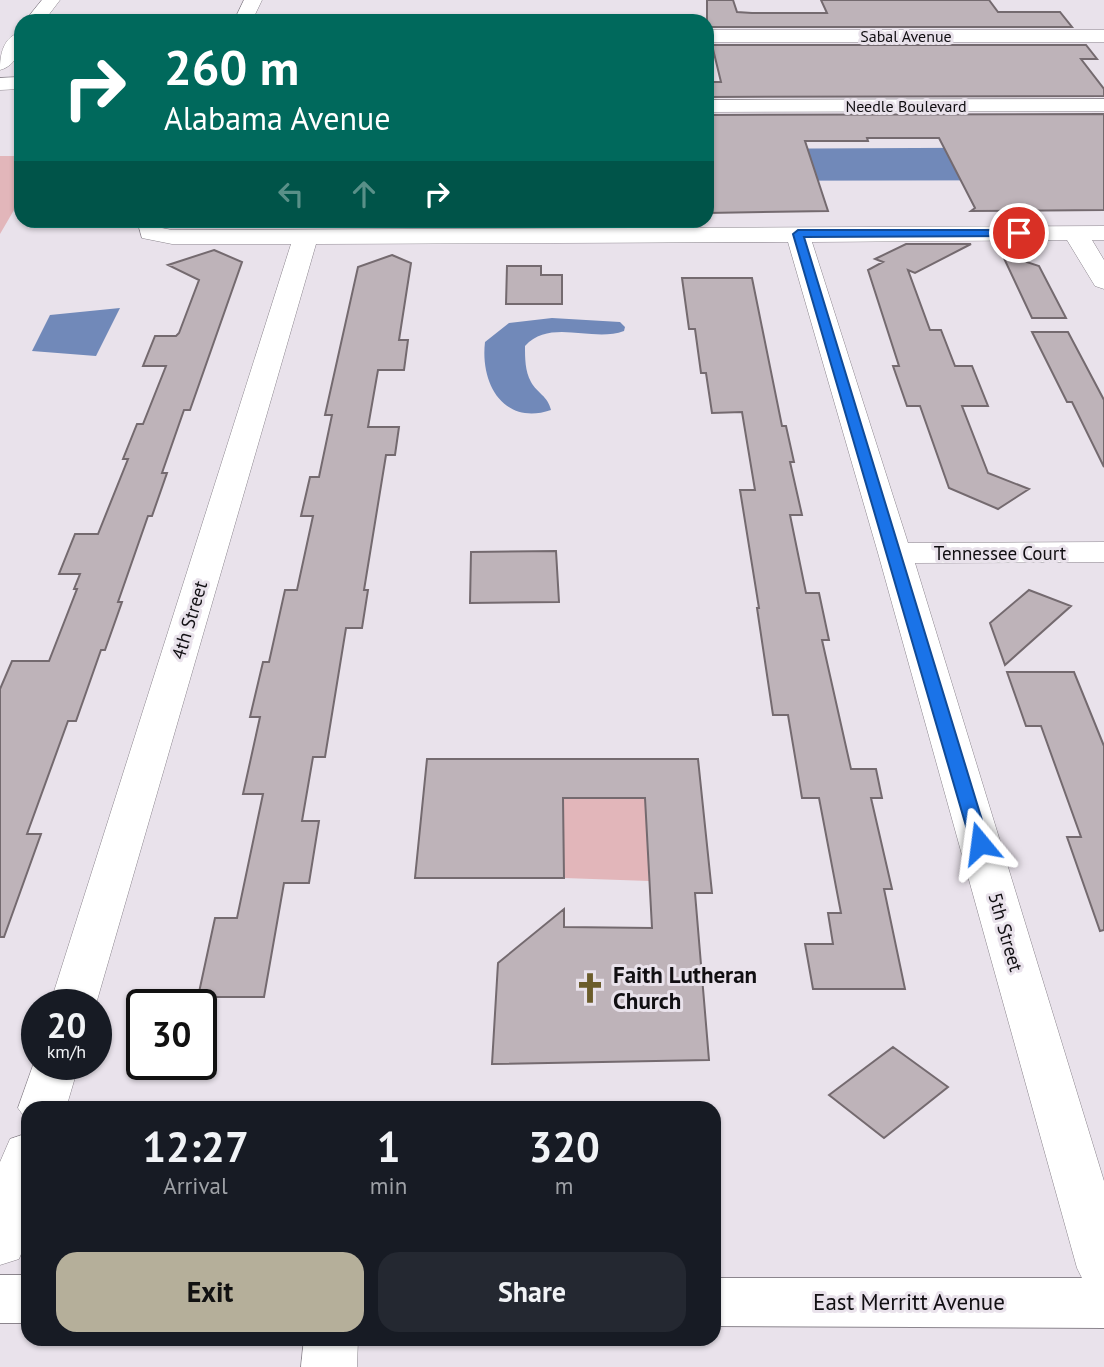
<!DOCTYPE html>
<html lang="en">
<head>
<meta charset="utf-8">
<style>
  :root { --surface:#171b24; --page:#242831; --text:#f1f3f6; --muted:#9ea1a6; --accent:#b5af9a }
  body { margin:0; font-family:"PT Sans",sans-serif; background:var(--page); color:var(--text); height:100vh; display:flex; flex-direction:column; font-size:26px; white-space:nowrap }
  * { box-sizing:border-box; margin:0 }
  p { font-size:23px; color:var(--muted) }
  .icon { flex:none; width:38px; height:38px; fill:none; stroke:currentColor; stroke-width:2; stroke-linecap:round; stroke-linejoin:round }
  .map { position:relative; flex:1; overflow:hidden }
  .sheet { position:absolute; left:21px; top:1101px; width:700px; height:245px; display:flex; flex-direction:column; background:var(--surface); border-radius:21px; box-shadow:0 2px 5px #0004 }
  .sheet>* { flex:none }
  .banner { position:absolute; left:14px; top:14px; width:700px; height:214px; border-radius:21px; box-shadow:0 2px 5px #0004; background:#00695c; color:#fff; overflow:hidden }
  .speed { position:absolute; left:21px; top:989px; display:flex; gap:14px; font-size:35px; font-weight:700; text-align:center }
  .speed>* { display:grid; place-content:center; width:91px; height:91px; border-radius:50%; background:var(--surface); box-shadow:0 2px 5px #0004; line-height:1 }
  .speed small { font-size:18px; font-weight:400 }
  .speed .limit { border:4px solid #111; border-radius:10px; background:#fff; color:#111 }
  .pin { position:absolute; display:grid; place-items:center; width:60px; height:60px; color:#fff; margin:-30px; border:4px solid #fff; border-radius:50%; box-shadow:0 2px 7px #0007 }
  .me { position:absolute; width:77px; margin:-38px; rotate:344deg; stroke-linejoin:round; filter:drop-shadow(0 0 5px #0008) }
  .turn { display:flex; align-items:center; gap:24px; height:147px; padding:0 35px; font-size:32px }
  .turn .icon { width:91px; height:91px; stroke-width:2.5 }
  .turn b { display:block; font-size:49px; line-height:60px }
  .lanes { display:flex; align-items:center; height:66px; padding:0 35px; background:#0003; justify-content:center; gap:35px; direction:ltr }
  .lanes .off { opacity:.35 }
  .eta { display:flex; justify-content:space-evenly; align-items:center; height:119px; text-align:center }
  .eta b { font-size:42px; font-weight:800; line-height:49px }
  .action { display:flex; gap:14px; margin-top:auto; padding:14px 35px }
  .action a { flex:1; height:80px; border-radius:21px; background:var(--accent); color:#111; font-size:28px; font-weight:800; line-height:80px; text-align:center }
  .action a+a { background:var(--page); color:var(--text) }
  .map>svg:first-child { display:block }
  .green { fill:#e2b6ba }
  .water { fill:#7189b9 }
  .building { fill:#beb3b9; stroke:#746a6f; stroke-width:2 }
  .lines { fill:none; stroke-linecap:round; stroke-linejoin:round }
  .minor-casing { stroke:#8b858d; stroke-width:1 }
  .tertiary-casing { stroke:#8b858d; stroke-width:2 }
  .minor { fill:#fff; fill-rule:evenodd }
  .tertiary { fill:#fff; fill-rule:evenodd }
  .route { fill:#1a73e8; stroke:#114b97; stroke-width:2 }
  .labels { text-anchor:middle; stroke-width:6; stroke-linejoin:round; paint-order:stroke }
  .far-street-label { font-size:16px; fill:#110f12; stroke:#e9e2eb }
  .street-label { font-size:19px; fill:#110f12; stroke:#e9e2eb }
  .near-poi-label { font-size:23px; font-weight:bold; fill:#110f12; stroke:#e9e2eb; text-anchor:start }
  .near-street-label { font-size:23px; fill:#110f12; stroke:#e9e2eb }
</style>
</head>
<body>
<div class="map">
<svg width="1104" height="1367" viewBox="0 0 1104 1367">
  <rect width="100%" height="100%" fill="#e9e2eb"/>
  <path class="green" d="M 0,156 L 21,156 L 21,198 L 0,234 Z
    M 563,798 L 645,798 L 649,881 L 564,878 Z"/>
  <path class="water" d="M 1104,147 L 1104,180 L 707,181 L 707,149 Z
    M 120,308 L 96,356 L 32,351 L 50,315 Z
    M 552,318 L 620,322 L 625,327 L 624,331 C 592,343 551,318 525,346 C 525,358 525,371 531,382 C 537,393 548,396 551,410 C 504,426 480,384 485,342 L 509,323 Z"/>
  <path class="building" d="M 707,0 L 733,0 L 737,12 L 752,13 L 827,13 L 821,0 L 989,0 L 998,12 L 1060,12 L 1072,27 L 707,27 Z
    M 712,45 L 1086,45 L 1097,59 L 1081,59 L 1104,89 L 1104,96 L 707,97 L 707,82 L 721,82 Z
    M 1104,114 L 1104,210 L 971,211 L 975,208 L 939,138 L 867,138 L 868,141 L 805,141 L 828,211 L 707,213 L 707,115 Z
    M 906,244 L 971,244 L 915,273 L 908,270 L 930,330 L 941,330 L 955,366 L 972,366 L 988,406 L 962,406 L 988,473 L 1029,489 L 998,509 L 949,488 L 920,406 L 907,406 L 893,366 L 899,366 L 868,270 L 883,262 L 875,259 Z
    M 214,250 L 242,262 L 190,410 L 184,410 L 162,473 L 167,473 L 152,516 L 148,516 L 118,602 L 122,602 L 105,650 L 101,650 L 76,721 L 68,721 L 27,834 L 41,834 L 4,937 L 0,937 L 0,689 L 12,661 L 49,661 L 77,589 L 74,589 L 80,574 L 59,574 L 75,534 L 98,534 L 128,459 L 123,459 L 137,424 L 143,424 L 166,366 L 143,366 L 155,336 L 176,336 L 179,333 L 199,280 L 168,265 Z
    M 1002,254 L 1039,266 L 1066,318 L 1032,318 Z
    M 392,255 L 411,263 L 399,340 L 408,340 L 404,370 L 378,370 L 368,427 L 399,427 L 395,455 L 386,455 L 364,590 L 368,590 L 362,628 L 346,628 L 325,757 L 313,757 L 302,821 L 319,821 L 309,883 L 284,883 L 264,997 L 198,997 L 215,918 L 237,918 L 263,794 L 243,794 L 260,717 L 250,717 L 263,662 L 269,662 L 285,590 L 297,590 L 313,516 L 301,516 L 310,477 L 319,477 L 332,415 L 325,415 L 358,267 Z
    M 507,266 L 541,266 L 541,275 L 562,275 L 562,304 L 506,304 Z
    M 682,278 L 752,278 L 782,426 L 786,426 L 794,462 L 790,462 L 802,515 L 790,515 L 806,593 L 819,593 L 829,640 L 822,640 L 851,769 L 876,769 L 882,798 L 871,798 L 892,889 L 884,889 L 905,989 L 813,989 L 805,944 L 833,944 L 828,913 L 841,913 L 819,798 L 802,798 L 788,715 L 773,715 L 757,608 L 759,608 L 740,490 L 755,490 L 742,412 L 712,413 L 706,373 L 701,373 L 695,329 L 689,329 Z
    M 1032,332 L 1068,332 L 1104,400 L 1104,467 L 1072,402 L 1067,402 Z
    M 556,551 L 559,602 L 470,603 L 471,552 Z
    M 1029,590 L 1071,606 L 1005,665 L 990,623 Z
    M 1007,672 L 1074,672 L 1104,746 L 1104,930 L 1100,931 L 1067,837 L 1081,837 L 1041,726 L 1026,726 Z
    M 427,759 L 698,759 L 712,893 L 695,893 L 709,1060 L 492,1064 L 498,963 L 564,909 L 564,927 L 652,928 L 645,798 L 563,798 L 564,878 L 415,878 Z
    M 893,1047 L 948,1087 L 884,1138 L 829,1095 Z"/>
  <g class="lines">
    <defs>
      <path id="minor" d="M 42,0 L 60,0 L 44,21 L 25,21 Z
        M 244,0 L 262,0 L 252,21 L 234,21 Z
        M 707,30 L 1104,30 L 1104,42 L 707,42 Z
        M 21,32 C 21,48 18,65 0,70 C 0,54 3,37 21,32 Z
        M 21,77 L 21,89 L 0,90 L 0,78 Z
        M 1104,99 L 1104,111 L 707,112 L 707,100 Z
        M 137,220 L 161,220 L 162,228 L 172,230 L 1104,226 L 1104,240 L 1092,240 L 1104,260 L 1104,289 L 1095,286 L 1067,240 L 812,242 L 908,543 L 1104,542 L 1104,562 L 915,563 L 1104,1181 L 1104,1291 L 1085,1284 L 1077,1268 L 878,553 L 788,242 L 316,244 L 96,1004 L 50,1004 L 291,244 L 172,244 L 142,238 Z
        M 37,1054 L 37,1064 L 79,1064 L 66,1108 L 28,1108 L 28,1122 L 18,1108 Z
        M 28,1133 L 28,1237 L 19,1259 L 0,1265 L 0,1162 L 10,1139 Z
        M 304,1339 L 358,1339 L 357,1367 L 301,1367 Z"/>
      <path id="tertiary" d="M 0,1275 L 28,1275 L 28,1323 L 0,1323 Z
        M 714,1278 L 1104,1278 L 1104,1328 L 714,1326 Z"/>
    </defs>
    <use href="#minor" class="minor-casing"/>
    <use href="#tertiary" class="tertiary-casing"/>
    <use href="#minor" class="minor"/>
    <use href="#tertiary" class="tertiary"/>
  </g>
  <path class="route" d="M 798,230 L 1019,230 L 1025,233 L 1019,236 L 804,237 L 989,843 L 986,847 L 980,849 L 971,843 L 793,234 Z"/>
  <defs>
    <symbol id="church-bare" viewBox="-9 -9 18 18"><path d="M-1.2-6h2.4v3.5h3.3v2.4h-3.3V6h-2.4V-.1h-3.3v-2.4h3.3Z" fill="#6b5c2a" stroke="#e9e2eb" stroke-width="2.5" paint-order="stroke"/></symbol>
  </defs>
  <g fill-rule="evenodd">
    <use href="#church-bare" x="568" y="966" width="44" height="44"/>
  </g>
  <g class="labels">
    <g class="far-street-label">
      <text x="906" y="42">Sabal Avenue</text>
      <text x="906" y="112">Needle Boulevard</text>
    </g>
    <g class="street-label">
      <text x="1000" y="560">Tennessee Court</text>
      <text transform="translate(189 620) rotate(-73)" y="7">4th Street</text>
      <text transform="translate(1006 932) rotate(74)" y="7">5th Street</text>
    </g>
    <g class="near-poi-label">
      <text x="613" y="983">Faith Lutheran<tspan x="613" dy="26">Church</tspan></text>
    </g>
    <g class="near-street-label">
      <text x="909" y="1310">East Merritt Avenue</text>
    </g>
  </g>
</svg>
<div class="speed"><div>20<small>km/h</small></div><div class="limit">30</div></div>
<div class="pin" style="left:1019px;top:233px;background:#d93025"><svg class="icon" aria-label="arrive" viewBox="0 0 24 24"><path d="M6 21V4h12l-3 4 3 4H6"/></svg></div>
<svg class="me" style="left:980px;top:843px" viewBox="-20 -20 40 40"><path d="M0-17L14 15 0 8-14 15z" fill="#1a73e8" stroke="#fff" stroke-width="4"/></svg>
<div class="banner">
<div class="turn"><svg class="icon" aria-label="right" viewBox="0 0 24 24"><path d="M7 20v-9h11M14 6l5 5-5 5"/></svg><div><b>260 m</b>Alabama Avenue</div></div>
<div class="lanes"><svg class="icon off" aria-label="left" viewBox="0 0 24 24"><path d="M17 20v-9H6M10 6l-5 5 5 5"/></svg><svg class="icon off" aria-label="ahead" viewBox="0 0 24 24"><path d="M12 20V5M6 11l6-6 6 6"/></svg><svg class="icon" aria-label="right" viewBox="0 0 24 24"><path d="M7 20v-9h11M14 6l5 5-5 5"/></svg></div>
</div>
<section class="sheet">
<div class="eta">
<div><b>12:27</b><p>Arrival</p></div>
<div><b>1</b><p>min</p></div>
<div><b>320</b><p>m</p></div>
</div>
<div class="action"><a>Exit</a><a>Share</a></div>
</section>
</div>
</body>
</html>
